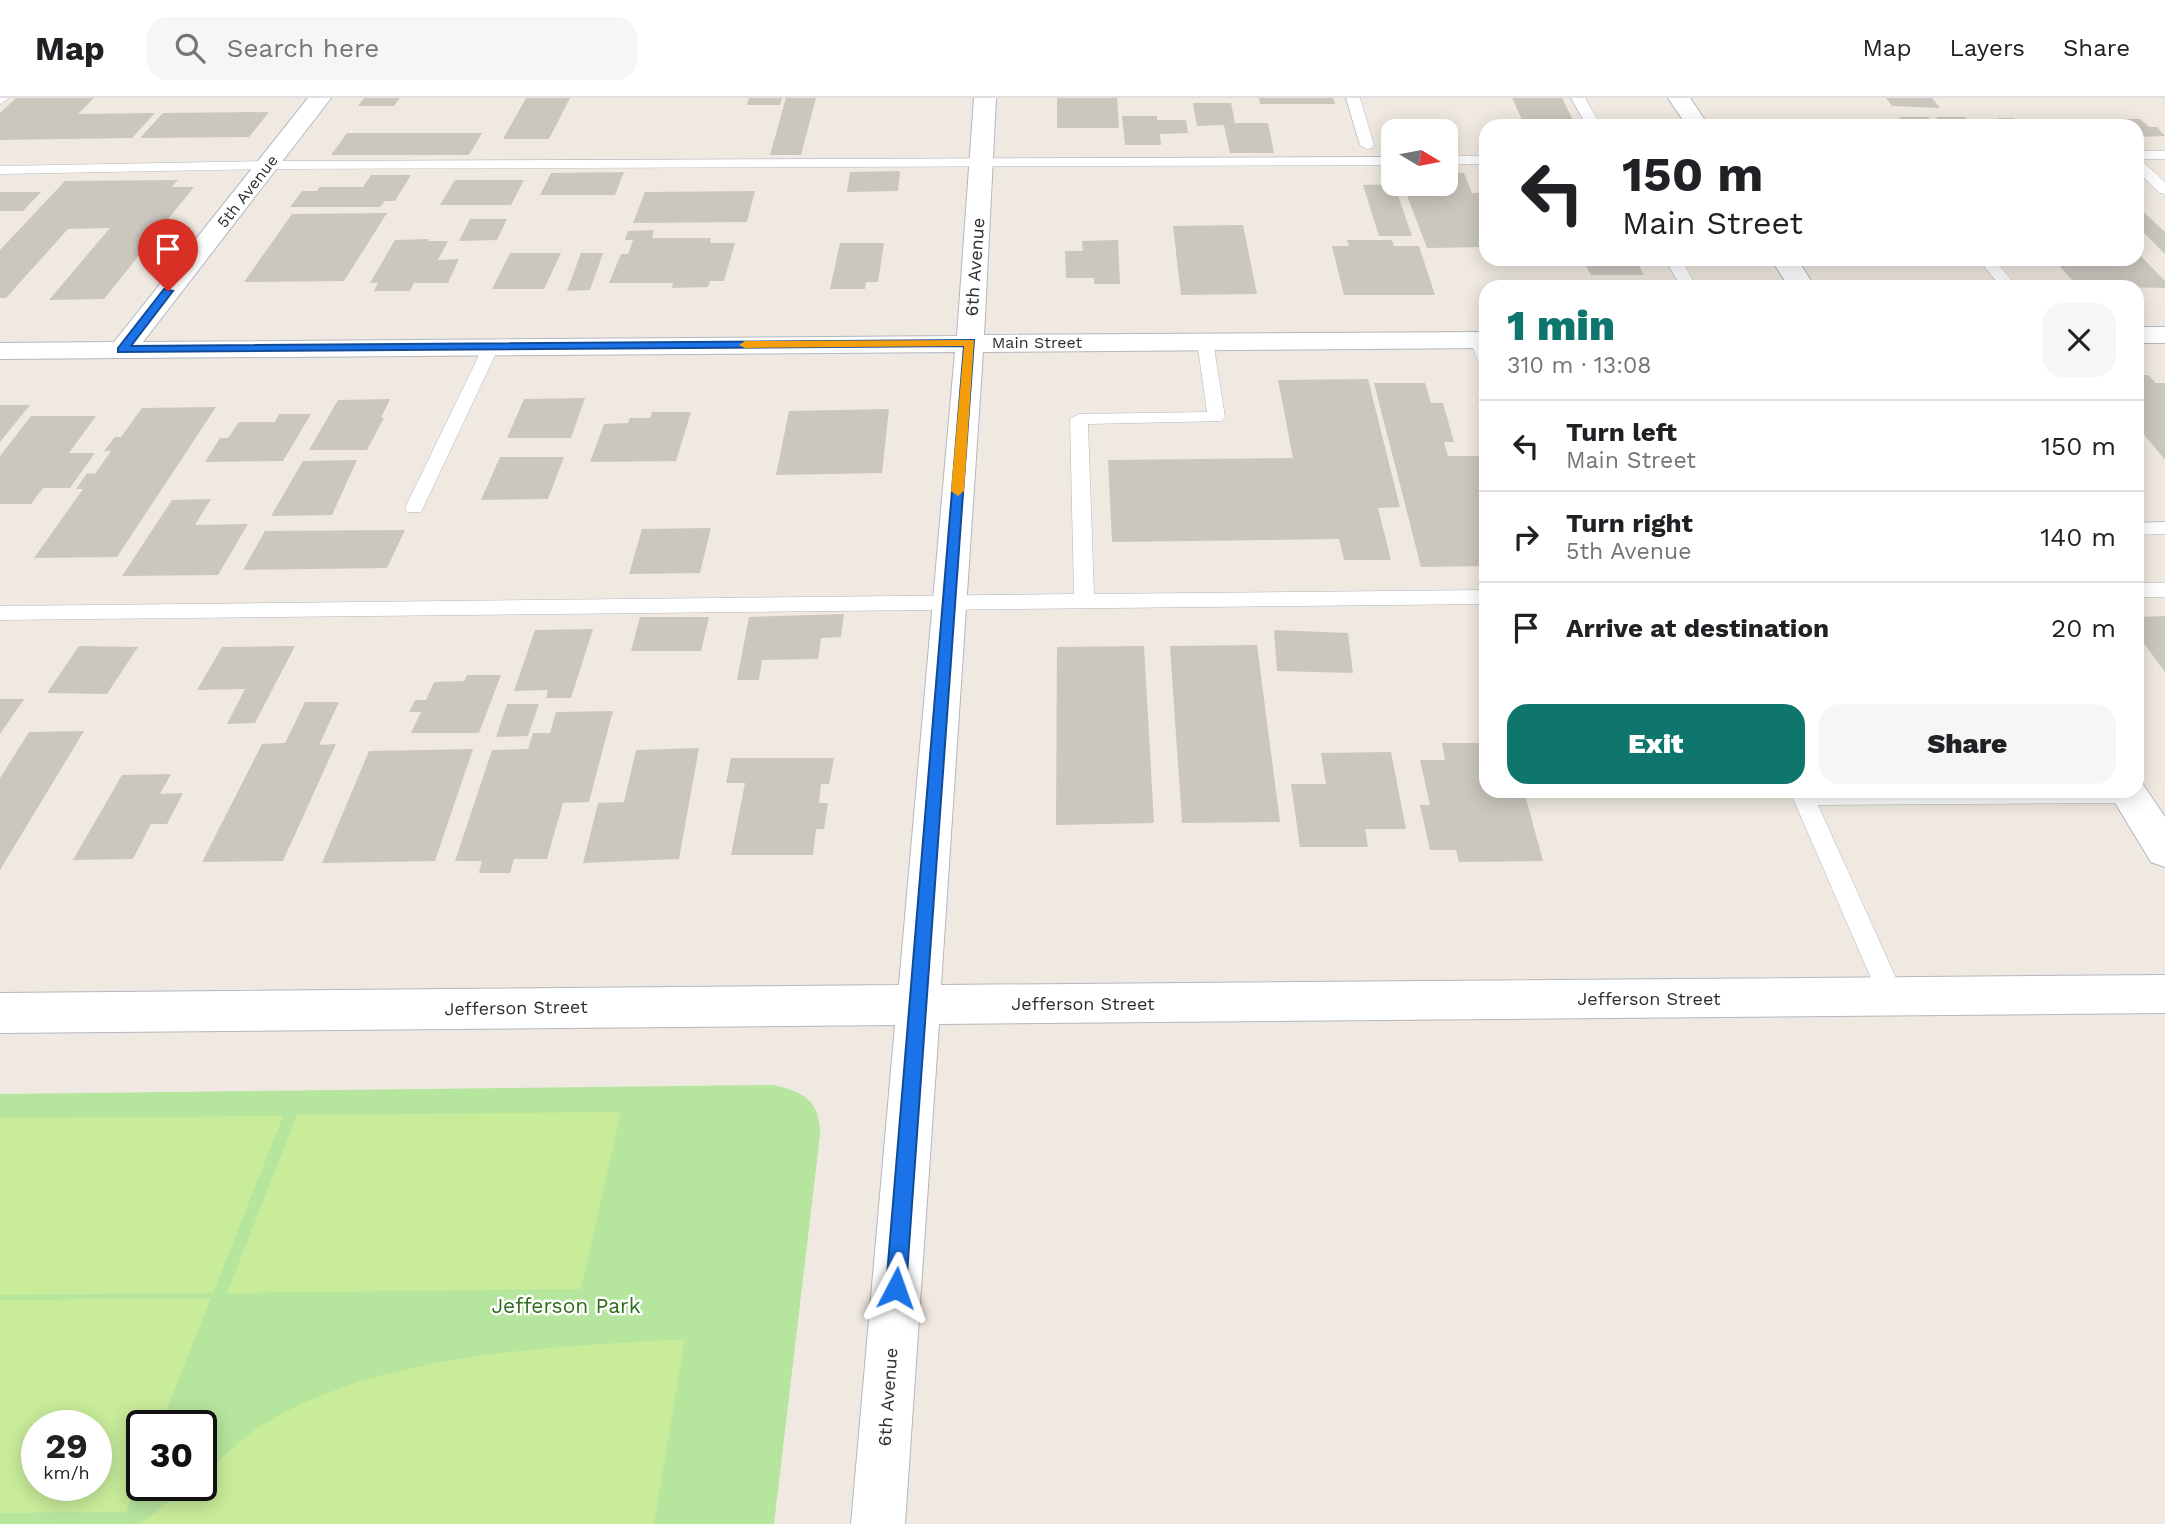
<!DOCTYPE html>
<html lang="en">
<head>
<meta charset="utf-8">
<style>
  :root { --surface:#fff; --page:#f6f6f6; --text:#202124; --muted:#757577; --line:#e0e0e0; --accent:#0f766e }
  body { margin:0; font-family:"Work Sans",sans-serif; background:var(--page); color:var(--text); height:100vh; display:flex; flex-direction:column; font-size:26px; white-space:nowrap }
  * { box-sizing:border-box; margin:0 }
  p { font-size:23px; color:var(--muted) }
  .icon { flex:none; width:38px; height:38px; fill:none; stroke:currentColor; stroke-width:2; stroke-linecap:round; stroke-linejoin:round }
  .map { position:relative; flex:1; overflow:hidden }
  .details { position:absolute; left:1479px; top:182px; width:665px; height:518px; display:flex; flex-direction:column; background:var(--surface); border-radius:21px; box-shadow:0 4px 18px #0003 }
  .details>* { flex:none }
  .guide { position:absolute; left:1479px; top:21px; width:665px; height:147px; border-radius:21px; box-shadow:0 4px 18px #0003; background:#fff; color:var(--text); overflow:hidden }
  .needle { width:46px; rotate:100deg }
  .buttons { position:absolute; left:1381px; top:21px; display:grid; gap:14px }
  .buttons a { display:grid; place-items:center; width:77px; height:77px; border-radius:14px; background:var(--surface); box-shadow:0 4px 18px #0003; font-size:35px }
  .speed { position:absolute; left:21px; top:1312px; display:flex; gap:14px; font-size:35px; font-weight:700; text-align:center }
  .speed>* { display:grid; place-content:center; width:91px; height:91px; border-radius:50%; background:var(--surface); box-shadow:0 4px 18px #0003; line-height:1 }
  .speed small { font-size:18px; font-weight:400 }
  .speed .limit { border:4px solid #111; border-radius:10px; background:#fff; color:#111 }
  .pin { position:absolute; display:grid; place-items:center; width:60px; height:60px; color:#fff; margin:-72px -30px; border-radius:50% 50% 50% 0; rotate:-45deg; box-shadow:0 0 7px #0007 }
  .pin .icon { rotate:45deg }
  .me { position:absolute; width:77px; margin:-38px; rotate:4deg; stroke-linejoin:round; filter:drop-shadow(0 0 5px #0008) }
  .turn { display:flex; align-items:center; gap:24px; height:147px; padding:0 28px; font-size:32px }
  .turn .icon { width:91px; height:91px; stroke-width:2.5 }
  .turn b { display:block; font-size:49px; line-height:60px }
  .round { display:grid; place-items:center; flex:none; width:74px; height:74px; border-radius:21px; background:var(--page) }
  .head { display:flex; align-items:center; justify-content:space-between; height:119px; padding:0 28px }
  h1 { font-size:42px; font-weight:800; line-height:52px; color:var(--accent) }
  .action { display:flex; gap:14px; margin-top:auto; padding:14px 28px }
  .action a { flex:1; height:80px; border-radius:21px; background:var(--accent); color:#fff; font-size:28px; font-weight:800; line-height:80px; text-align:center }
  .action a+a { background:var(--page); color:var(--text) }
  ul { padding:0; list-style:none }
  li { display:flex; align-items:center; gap:21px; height:91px; padding:0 28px; border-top:2px solid var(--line) }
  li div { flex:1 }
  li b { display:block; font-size:26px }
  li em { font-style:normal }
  header { display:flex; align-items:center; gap:42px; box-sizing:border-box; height:98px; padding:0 35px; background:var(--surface); border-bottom:2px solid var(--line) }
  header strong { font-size:33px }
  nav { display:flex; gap:38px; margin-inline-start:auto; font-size:24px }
  .search { width:490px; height:63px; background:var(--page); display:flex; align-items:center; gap:18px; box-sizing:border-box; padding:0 24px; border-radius:21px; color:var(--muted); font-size:26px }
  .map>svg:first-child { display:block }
  .green { fill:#b6e59e; fill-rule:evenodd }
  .pitch { fill:#c9ec9a; fill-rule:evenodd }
  .building { fill:#cbc7bf }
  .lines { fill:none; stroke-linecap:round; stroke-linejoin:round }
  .lane-casing { stroke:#b4b7c1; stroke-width:1 }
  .street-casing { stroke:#b4b7c1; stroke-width:2 }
  .lane { fill:#fff; fill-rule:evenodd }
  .street { fill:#fff; fill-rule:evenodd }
  .route { fill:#1a73e8; stroke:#114b97; stroke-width:2 }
  .slow { fill:#f59e0b }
  .labels { text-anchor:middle; stroke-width:5; stroke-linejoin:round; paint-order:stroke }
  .far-street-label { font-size:16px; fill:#2e2e2e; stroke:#fff }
  .street-label { font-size:18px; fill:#2e2e2e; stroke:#fff }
  .near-park-label { font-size:21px; fill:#2c6e1b; stroke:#fff }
</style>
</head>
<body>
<header>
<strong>Map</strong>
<div class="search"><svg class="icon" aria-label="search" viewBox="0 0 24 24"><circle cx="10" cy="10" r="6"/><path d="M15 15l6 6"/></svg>Search here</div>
<nav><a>Map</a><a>Layers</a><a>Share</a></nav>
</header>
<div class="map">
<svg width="2165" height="1426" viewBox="0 0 2165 1426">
  <rect width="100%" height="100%" fill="#efe9e1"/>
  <path class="green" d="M 773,987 C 805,994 820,1003 820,1037 L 774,1426 L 0,1426 L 0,996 ZM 37,1328 L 96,1328 L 96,1388 L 37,1388 ZM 142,1328 L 201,1328 L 201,1388 L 142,1388 Z"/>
  <path class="pitch" d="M 621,1014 L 581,1191 L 227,1195 L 297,1017 Z
    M 283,1018 L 213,1195 L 0,1197 L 0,1020 Z
    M 211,1200 L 160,1328 L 142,1328 L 142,1375 L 126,1414 L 0,1415 L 0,1202 ZM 37,1328 L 96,1328 L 96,1388 L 37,1388 Z
    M 685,1241 L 654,1426 L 140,1426 L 189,1388 L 201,1388 L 201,1378 C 222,1362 240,1341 262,1327 C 380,1254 550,1249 685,1241 Z"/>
  <path class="building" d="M 16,0 L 94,0 L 78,16 L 155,15 L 132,40 L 0,42 L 0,15 Z
    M 364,0 L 400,0 L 394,8 L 358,8 Z
    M 526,0 L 570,0 L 549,41 L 503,41 Z
    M 749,0 L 782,0 L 780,7 L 747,7 Z
    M 786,0 L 816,0 L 801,57 L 770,57 Z
    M 1057,0 L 1117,0 L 1119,30 L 1057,30 Z
    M 1259,0 L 1333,0 L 1335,6 L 1260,6 Z
    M 1512,0 L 1562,0 L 1576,28 L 1525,28 Z
    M 1886,0 L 1932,0 L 1940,10 L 1892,8 Z
    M 1193,5 L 1231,5 L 1235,25 L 1268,25 L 1274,55 L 1230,55 L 1224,27 L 1197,28 Z
    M 269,14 L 249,39 L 140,40 L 163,15 Z
    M 1122,18 L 1157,18 L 1157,22 L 1186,22 L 1188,35 L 1160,36 L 1161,47 L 1125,47 Z
    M 1899,19 L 1928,19 L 1936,28 L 1906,28 Z
    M 1936,19 L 1965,19 L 1974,28 L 1944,28 Z
    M 1997,20 L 2013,20 L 2022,28 L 1994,28 L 1990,24 L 2001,24 Z
    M 2097,21 L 2105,28 L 2077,28 L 2070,22 Z
    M 2113,21 L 2140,21 L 2149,29 L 2157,29 L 2165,38 L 2137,39 L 2137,28 L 2121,28 Z
    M 1824,23 L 1850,23 L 1854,28 L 1827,28 Z
    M 2036,23 L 2060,23 L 2066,28 L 2041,28 Z
    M 1774,24 L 1802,24 L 1805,28 L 1777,28 Z
    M 347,35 L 482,35 L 469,57 L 331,57 Z
    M 900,73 L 898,93 L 847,94 L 850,74 Z
    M 624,74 L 615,97 L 540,97 L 551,75 Z
    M 1446,75 L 1464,75 L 1472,95 L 1486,95 L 1486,149 L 1427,150 L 1405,92 L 1436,91 L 1434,86 L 1446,86 Z
    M 371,77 L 411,77 L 395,103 L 385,103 L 380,109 L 290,109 L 302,93 L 317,93 L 320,89 L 363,89 Z
    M 178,82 L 171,89 L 194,89 L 104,201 L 49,202 L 110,130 L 68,131 L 6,200 L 0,200 L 0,152 L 65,83 Z
    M 455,82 L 524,82 L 511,107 L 440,107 Z
    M 1394,86 L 1412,138 L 1379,138 L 1363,87 Z
    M 755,93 L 747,124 L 633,125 L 645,94 Z
    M 0,94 L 41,94 L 23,113 L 0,113 Z
    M 2137,108 L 2165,134 L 2165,156 L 2137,128 Z
    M 387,115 L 344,183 L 244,184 L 292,116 Z
    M 470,121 L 507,121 L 497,142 L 459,143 Z
    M 1243,127 L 1257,196 L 1181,197 L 1173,128 Z
    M 654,132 L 652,140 L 711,140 L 710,145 L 735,145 L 724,183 L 710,183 L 708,189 L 672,190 L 673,185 L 609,185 L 621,156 L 628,156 L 633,142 L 625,142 L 628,133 Z
    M 429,141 L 428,143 L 448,143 L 438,162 L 459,161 L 448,185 L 414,185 L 410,193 L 374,193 L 378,185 L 370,185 L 395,142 Z
    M 1118,142 L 1120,186 L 1094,186 L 1094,180 L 1066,180 L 1065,153 L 1083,153 L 1082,143 Z
    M 1347,142 L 1392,142 L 1394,148 L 1419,148 L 1435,197 L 1344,197 L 1332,148 L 1349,148 Z
    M 840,145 L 884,145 L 878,184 L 866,184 L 865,191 L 830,191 Z
    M 2137,154 L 2165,183 L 2165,190 L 2078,188 L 2053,161 L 2137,161 Z
    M 510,155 L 561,155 L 544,191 L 492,191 Z
    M 581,155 L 603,155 L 590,192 L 567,193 Z
    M 1582,161 L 1636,161 L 1644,177 L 1591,177 Z
    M 2137,277 L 2148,277 L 2156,285 L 2165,285 L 2165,362 L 2137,328 Z
    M 1368,281 L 1400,409 L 1378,410 L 1391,462 L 1344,462 L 1339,441 L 1112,444 L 1108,362 L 1293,360 L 1278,282 Z
    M 1374,285 L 1425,285 L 1431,305 L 1443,305 L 1454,344 L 1444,344 L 1448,358 L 1486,358 L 1486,468 L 1421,469 Z
    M 585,300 L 571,340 L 507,340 L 524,301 Z
    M 390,301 L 381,320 L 384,320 L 367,352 L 309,352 L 338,302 Z
    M 0,307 L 30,307 L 0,344 Z
    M 216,309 L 117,459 L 34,460 L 83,391 L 76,391 L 87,375 L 95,376 L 111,353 L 104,353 L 115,339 L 121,339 L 142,310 Z
    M 889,311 L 882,375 L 776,377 L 789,313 Z
    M 652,314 L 691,314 L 676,363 L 590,364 L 604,326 L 628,325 L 630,320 L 650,320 Z
    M 279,316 L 311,316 L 283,363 L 205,364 L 220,340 L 228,340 L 239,324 L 275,324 Z
    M 31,318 L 96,318 L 69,355 L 95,355 L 70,390 L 43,390 L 31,406 L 0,406 L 0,358 Z
    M 500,359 L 564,359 L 548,401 L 481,402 Z
    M 357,362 L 332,417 L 271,418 L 303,363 Z
    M 211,401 L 195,427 L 248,426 L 218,477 L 122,478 L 172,402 Z
    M 711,430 L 700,475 L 629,476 L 642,431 Z
    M 405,432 L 387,470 L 243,472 L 265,433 Z
    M 844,516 L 841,539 L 821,540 L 818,561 L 762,562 L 759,582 L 737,582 L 749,519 Z
    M 2165,518 L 2165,574 L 2137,536 L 2137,519 Z
    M 640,519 L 709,519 L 701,553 L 631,553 Z
    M 593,531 L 571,600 L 546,600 L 548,592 L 514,593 L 535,532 Z
    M 1274,532 L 1348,535 L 1353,575 L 1277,573 Z
    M 1257,547 L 1280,724 L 1182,725 L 1170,548 Z
    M 79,548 L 138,549 L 107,596 L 47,595 Z
    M 295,548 L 255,625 L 227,626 L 245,591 L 197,592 L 222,549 Z
    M 1144,548 L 1154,725 L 1056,727 L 1057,549 Z
    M 467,577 L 501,577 L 479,635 L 411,635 L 421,614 L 409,614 L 415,602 L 426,602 L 434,584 L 464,583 Z
    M 0,601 L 24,601 L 0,636 Z
    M 305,604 L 339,604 L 319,647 L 336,646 L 283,763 L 202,764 L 262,646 L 285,645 Z
    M 507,606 L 539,606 L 528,638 L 496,639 Z
    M 613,613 L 589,704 L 563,705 L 547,761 L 514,761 L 510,775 L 479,775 L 482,763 L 455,763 L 492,652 L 528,651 L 533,635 L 550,635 L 556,614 Z
    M 84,633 L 0,772 L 0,680 L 29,634 Z
    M 1442,645 L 1486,645 L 1486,693 L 1524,693 L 1543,763 L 1459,764 L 1456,752 L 1430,752 L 1420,707 L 1430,707 L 1420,662 L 1445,662 Z
    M 699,650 L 679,761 L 583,765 L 598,705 L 624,704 L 636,652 Z
    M 473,651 L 435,763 L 322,765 L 369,653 Z
    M 1391,654 L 1406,731 L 1365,731 L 1368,749 L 1300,749 L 1291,686 L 1326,686 L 1321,655 Z
    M 731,660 L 834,660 L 829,686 L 821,686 L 819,705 L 828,705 L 824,731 L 816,731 L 813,757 L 731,757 L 745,685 L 726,685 Z
    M 171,676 L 160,696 L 183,695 L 167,726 L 151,726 L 133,761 L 73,762 L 122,677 Z"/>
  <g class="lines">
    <defs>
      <path id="lane" d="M 0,0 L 9,0 L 0,6 Z
        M 1346,0 L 1360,0 L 1374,47 L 1372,50 L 1367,51 L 1360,47 Z
        M 1571,0 L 1585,0 L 1601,28 L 1587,28 Z
        M 2137,53 L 2165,53 L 2165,61 L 2137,61 Z
        M 1446,58 L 1486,58 L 1486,66 L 1446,66 Z
        M 1393,59 L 1393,67 L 267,71 L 0,76 L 0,68 L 267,63 Z
        M 2137,62 L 2142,63 L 2165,84 L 2165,96 L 2160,95 L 2137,73 Z
        M 1665,161 L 1681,161 L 1695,186 L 1693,189 L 1681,189 Z
        M 1978,161 L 1994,161 L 2017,189 L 2001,189 Z
        M 1478,237 L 1486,241 L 1486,268 L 1478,263 L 1470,242 Z
        M 1205,238 L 1213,243 L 1225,319 L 1222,323 L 1088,326 L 1094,496 L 1486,492 L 1486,506 L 0,522 L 0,508 L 1074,496 L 1070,321 L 1079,316 L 1207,314 L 1197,243 Z
        M 491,244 L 499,249 L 423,410 L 421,414 L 407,414 L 405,410 L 483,249 Z
        M 2165,424 L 2165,436 L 2137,437 L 2137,425 Z
        M 2137,485 L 2165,485 L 2165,499 L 2137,499 Z
        M 2137,690 L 2140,696 L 2137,702 L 2129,705 L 1818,707 L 1905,900 L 1901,908 L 1892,912 L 1883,908 L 1792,698 L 1794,693 L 2137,693 Z"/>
      <path id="street" d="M 308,0 L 331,0 L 143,244 L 957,238 L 974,0 L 996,0 L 984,237 L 1486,234 L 1486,250 L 983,254 L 941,887 L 2165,877 L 2165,915 L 939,926 L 905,1426 L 851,1426 L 895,927 L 0,935 L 0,895 L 899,887 L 955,254 L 0,261 L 0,245 L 114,244 Z
        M 1668,0 L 1690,0 L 1709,28 L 1687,28 Z
        M 1771,161 L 1797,161 L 1815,189 L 1789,189 Z
        M 2137,229 L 2165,229 L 2165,245 L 2137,245 Z
        M 2137,681 L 2140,682 L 2165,719 L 2165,769 L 2151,764 L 2108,693 L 2137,693 Z"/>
    </defs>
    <use href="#lane" class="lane-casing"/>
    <use href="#street" class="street-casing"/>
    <use href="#lane" class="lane"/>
    <use href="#street" class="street"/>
  </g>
  <path class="route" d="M 164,191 L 173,193 L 131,248 L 974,242 L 906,1190 L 903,1197 L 896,1200 L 889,1197 L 886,1190 L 964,248 L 118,254 L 118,250 Z"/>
  <path class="slow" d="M 974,242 L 964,393 L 958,398 L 951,393 L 964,248 L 745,250 L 739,247 L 745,243 Z"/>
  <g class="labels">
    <g class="far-street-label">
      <text transform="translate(247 93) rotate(-52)" y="6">5th Avenue</text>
      <text x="1037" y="250">Main Street</text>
    </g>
    <g class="street-label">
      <text transform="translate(975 169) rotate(-86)" y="6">6th Avenue</text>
      <text x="1649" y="907">Jefferson Street</text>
      <text x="1083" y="912">Jefferson Street</text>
      <text transform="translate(516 910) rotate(-1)" y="6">Jefferson Street</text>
      <text transform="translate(888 1299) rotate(-86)" y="6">6th Avenue</text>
    </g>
    <g class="near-park-label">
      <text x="566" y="1215">Jefferson Park</text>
    </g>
  </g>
</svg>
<div class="buttons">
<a><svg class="needle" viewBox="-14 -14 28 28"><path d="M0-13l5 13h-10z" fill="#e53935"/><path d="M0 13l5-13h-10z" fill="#757577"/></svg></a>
</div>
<div class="speed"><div>29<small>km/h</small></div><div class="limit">30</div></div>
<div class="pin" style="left:168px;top:193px;background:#d93025"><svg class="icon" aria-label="arrive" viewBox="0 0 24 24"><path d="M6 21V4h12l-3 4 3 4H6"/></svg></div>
<svg class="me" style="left:896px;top:1190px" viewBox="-20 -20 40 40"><path d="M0-17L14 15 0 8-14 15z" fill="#1a73e8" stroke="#fff" stroke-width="4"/></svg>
<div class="guide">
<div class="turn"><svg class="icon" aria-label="left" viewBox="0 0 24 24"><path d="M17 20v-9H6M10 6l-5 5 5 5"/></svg><div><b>150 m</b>Main Street</div></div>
</div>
<section class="details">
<div class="head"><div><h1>1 min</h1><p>310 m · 13:08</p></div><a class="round"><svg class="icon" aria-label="close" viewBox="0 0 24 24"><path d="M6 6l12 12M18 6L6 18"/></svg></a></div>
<ul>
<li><svg class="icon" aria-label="left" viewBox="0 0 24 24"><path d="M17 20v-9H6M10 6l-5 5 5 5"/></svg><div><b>Turn left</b><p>Main Street</p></div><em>150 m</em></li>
<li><svg class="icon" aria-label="right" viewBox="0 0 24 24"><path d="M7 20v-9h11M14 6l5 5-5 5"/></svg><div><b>Turn right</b><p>5th Avenue</p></div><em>140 m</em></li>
<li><svg class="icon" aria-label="arrive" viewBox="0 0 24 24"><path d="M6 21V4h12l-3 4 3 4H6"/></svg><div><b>Arrive at destination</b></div><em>20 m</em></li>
</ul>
<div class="action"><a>Exit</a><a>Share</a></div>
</section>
</div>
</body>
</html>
